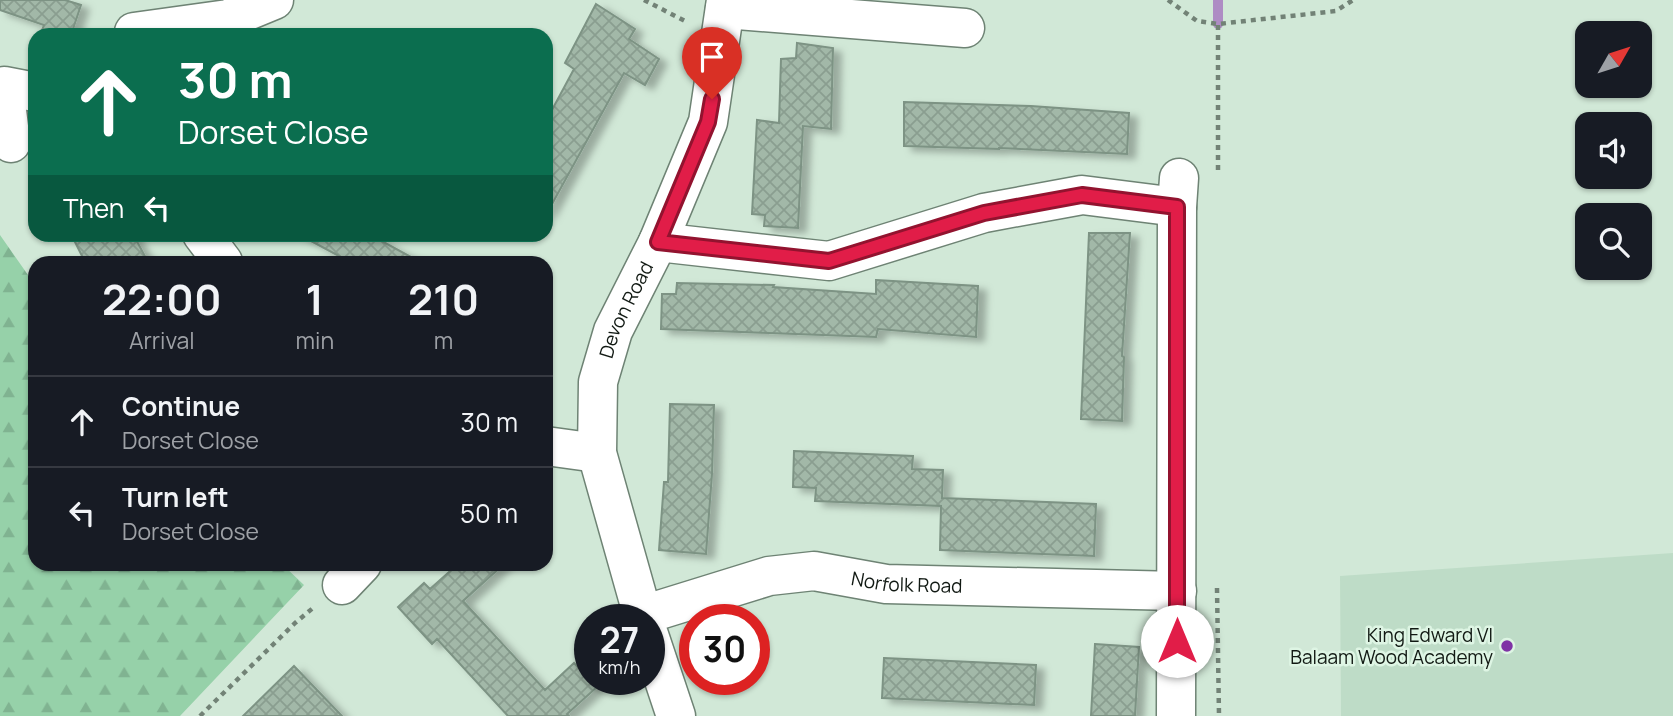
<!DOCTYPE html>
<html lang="en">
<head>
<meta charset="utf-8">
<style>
  :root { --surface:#171b24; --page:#20242c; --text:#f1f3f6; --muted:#9ea1a6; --line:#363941 }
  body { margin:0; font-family:Manrope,sans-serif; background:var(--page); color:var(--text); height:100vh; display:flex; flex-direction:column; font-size:26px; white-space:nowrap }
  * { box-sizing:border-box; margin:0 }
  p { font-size:23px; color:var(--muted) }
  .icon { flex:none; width:38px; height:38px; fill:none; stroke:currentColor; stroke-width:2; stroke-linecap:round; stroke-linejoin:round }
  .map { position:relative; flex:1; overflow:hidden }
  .panel { position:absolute; left:28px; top:256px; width:525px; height:315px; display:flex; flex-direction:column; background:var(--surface); border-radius:21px; box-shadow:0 2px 5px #0004 }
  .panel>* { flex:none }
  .top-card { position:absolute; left:28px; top:28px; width:525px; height:214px; border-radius:21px; box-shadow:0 2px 5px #0004; background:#0b6e4f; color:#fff; overflow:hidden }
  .needle { width:46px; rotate:51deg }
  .tools { position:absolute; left:1575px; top:21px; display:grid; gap:14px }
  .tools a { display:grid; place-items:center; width:77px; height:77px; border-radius:14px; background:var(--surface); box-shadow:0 2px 5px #0004; font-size:35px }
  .speed { position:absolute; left:574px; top:604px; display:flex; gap:14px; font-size:35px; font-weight:700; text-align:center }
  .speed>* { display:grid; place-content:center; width:91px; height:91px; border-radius:50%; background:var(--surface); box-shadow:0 2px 5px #0004; line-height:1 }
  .speed small { font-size:18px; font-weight:400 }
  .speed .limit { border:10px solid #d22; background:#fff; color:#111 }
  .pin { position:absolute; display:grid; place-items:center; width:60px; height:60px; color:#fff; margin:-72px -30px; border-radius:50% 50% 50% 0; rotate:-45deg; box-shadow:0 0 7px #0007 }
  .pin .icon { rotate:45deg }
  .me { position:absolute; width:77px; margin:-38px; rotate:0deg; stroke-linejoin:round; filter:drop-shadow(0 0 5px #0008) }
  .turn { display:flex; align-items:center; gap:24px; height:147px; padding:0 35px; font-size:32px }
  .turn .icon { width:91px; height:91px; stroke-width:2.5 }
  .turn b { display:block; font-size:49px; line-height:60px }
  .then { display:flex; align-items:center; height:66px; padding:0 35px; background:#0003; gap:14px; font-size:26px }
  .eta { display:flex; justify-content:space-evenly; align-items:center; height:119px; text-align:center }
  .eta b { font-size:42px; font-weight:700; line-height:49px }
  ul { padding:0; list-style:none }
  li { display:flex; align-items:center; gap:21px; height:91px; padding:0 35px; border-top:2px solid var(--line) }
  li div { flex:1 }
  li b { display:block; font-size:26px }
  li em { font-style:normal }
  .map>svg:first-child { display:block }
  .built { fill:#bedcc7 }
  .forest { fill:url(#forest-firs) }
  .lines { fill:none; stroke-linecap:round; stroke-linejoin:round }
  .stream { stroke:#ae8cc4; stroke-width:10 }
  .building { fill:url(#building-cross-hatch); stroke:#7d9384; stroke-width:2; filter:url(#shadow) }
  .minor-casing { stroke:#6e8374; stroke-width:41 }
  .path { stroke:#728276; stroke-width:4.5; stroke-dasharray:5 5; stroke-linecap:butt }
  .minor { stroke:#fff; stroke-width:38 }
  .route-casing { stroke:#92132f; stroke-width:18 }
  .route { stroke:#e11d48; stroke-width:12 }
  .poi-dot { fill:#7f33a5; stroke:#def5e4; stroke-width:2.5 }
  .labels { text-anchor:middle; stroke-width:5; stroke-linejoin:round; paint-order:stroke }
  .street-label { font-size:19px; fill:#111913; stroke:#def5e4 }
  .poi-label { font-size:19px; fill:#111913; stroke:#def5e4; text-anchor:end }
</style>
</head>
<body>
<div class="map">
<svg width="1673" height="716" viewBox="0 0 1673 716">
  <defs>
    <pattern id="forest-firs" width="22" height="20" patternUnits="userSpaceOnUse" patternTransform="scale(1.75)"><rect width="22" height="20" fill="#96d1a9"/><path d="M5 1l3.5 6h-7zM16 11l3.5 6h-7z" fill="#80b391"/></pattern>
    <pattern id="building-cross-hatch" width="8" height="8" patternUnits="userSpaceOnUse" patternTransform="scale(1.75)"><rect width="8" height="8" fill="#a2b8a8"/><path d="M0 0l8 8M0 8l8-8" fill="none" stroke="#8a9e90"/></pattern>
    <filter id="shadow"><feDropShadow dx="8" dy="4.5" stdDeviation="3.5" flood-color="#0004"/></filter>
  </defs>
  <rect width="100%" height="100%" fill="#d1e8d7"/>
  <path class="built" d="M 1673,553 L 1673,716 L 1341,716 L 1340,576 Z"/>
  <path class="forest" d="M 0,235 L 35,285 L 35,564 L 282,564 L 304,585 L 180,716 L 0,716 Z"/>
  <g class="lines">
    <path class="stream" d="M 1218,0 L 1218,24"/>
  </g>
  <path class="building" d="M 0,0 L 65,0 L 81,5 L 71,35 L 40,35 L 44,25 L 0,10 Z
    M 596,4 L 635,29 L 629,39 L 659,59 L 645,85 L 624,73 L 546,215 L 546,121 L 574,69 L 565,63 Z
    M 797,43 L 833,48 L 831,129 L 803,126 L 798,228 L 764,226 L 765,215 L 752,214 L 757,120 L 779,123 L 781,59 L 796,58 Z
    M 904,102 L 1031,106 L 1129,113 L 1127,154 L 999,148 L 999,149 L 904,146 Z
    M 1089,233 L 1130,233 L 1122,356 L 1124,357 L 1122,421 L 1081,419 Z
    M 71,234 L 133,234 L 148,262 L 85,262 Z
    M 298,234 L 369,234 L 420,262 L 350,262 Z
    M 876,280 L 978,286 L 976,337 L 878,329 L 876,337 L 661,329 L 662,294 L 676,294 L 677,283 L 774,285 L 773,287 L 876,294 Z
    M 670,404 L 714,405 L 712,474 L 706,554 L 659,550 L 664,482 L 668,482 Z
    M 794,451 L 913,456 L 912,469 L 943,470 L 942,498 L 1096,504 L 1094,556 L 940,550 L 941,506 L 815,501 L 816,488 L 793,487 Z
    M 458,564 L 504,564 L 463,601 L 545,690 L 574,663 L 597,687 L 567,714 L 569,716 L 508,716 L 437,639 L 432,644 L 398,607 L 424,583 L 430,589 Z
    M 1095,644 L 1139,647 L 1135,716 L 1091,716 Z
    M 884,658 L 1036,665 L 1034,705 L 882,698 Z
    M 294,666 L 342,716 L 243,716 Z"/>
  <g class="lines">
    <defs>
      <g id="minor">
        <path d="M 725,9 L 965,28"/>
        <path d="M 134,32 L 228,19 L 274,0"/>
        <path d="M 11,143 L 4,86 L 35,92"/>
        <path d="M 202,234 L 223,262"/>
        <path d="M 658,242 L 829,261 L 984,213 L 1082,195 L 1177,207"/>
        <path d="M 546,446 L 597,453"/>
        <path d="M 342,585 L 362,564"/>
        <path id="s1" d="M 643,615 L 769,576 L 814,571 L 886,584 L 1177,591"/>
        <path id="s2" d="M 644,620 L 597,453 L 598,382 L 613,331 L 658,242 L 708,122 L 726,0"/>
        <path d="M 649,635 L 676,716"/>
        <path d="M 1176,716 L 1177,207 L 1179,178"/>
      </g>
    </defs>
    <use href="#minor" class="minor-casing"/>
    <path class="path" d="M 644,0 L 687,22
      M 1168,0 L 1197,21 L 1218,24 L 1336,11 L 1353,0
      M 1218,170 L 1218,24
      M 1217,588 L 1219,716
      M 200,716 L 295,623 L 313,608"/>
    <use href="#minor" class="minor"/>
  </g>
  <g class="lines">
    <defs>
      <path id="route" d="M 712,99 L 708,122 L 658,242 L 829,261 L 984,213 L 1082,195 L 1177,207 L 1177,641"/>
    </defs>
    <use href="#route" class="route-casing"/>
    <use href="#route" class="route"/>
  </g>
  <circle class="poi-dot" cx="1507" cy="646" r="7"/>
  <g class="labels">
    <g class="street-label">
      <text dy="7" stroke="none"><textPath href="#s2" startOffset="322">Devon Road</textPath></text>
      <text dy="7" stroke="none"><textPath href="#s1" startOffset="271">Norfolk Road</textPath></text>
    </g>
    <g class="poi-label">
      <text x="1493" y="642">King Edward VI<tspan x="1493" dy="22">Balaam Wood Academy</tspan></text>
    </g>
  </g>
</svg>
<div class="tools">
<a><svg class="needle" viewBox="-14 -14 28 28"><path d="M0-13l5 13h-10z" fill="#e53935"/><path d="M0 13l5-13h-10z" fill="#9ea1a6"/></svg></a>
<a><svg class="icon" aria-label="sound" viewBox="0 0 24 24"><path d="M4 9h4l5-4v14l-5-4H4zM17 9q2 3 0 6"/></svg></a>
<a><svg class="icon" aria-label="search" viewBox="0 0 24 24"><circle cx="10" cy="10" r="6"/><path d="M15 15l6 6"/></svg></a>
</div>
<div class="speed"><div>27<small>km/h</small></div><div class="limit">30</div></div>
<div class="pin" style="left:712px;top:99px;background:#d93025"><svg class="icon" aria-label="arrive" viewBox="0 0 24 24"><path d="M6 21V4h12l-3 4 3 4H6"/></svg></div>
<svg class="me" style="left:1177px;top:641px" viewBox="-20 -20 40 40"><circle r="19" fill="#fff"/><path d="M0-13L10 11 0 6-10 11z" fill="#e11d48"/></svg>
<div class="top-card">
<div class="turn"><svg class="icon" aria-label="ahead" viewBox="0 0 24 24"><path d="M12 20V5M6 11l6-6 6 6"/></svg><div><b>30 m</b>Dorset Close</div></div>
<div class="then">Then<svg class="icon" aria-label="left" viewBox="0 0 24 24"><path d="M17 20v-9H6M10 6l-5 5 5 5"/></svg></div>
</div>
<section class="panel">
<div class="eta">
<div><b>22:00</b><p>Arrival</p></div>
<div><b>1</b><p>min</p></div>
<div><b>210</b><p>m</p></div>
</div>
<ul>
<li><svg class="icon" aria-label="ahead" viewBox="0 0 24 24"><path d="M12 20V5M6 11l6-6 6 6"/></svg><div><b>Continue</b><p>Dorset Close</p></div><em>30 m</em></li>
<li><svg class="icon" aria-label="left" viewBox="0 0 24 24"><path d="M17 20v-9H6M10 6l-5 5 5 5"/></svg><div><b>Turn left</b><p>Dorset Close</p></div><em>50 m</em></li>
</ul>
</section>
</div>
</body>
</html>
